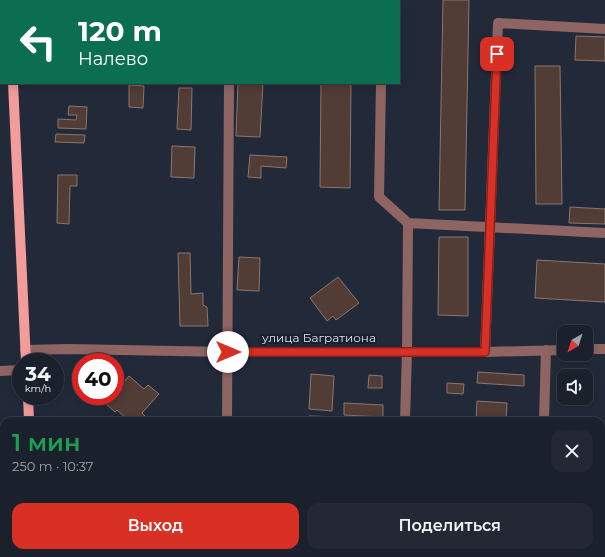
<!DOCTYPE html>
<html lang="ru">
<head>
<meta charset="utf-8">
<style>
  :root { --surface:#1a202c; --page:#232834; --text:#f1f3f6; --muted:#9fa3a9; --line:#383e48; --accent:#d93025 }
  body { margin:0; font-family:Montserrat,sans-serif; background:var(--page); color:var(--text); height:100vh; display:flex; flex-direction:column; font-size:15px; white-space:nowrap }
  * { box-sizing:border-box; margin:0 }
  p { font-size:13px; color:var(--muted) }
  .icon { flex:none; width:22px; height:22px; fill:none; stroke:currentColor; stroke-width:2; stroke-linecap:round; stroke-linejoin:round }
  .map { position:relative; flex:1; overflow:hidden }
  .panel { position:absolute; left:0px; top:417px; width:605px; height:140px; display:flex; flex-direction:column; background:var(--surface); border-radius:12px 12px 0 0; box-shadow:0 2px 10px #0003,0 0 0 1px var(--line) }
  .panel>* { flex:none }
  .banner { position:absolute; left:0px; top:0px; width:400px; height:84px; box-shadow:0 2px 10px #0003,0 0 0 1px var(--line); background:#0b6e4f; color:#fff; overflow:hidden }
  .needle { width:26px; rotate:219deg }
  .fabs { position:absolute; left:557px; top:325px; display:grid; gap:8px }
  .fabs a { display:grid; place-items:center; width:36px; height:36px; border-radius:8px; background:var(--surface); box-shadow:0 2px 10px #0003,0 0 0 1px var(--line); font-size:20px }
  .speed { position:absolute; left:12px; top:353px; display:flex; gap:8px; font-size:20px; font-weight:700; text-align:center }
  .speed>* { display:grid; place-content:center; width:52px; height:52px; border-radius:50%; background:var(--surface); box-shadow:0 2px 10px #0003,0 0 0 1px var(--line); line-height:1 }
  .speed small { font-size:10px; font-weight:400 }
  .speed .limit { border:6px solid #d22; background:#fff; color:#111 }
  .pin { position:absolute; display:grid; place-items:center; width:34px; height:34px; color:#fff; margin:-17px; border-radius:8px; box-shadow:0 2px 6px #0006 }
  .me { position:absolute; width:44px; margin:-22px; rotate:90deg; stroke-linejoin:round; filter:drop-shadow(0 0 3px #0008) }
  .turn { display:flex; align-items:center; gap:14px; height:84px; padding:0 12px; font-size:18px }
  .turn .icon { width:52px; height:52px; stroke-width:2.5 }
  .turn b { display:block; font-size:28px; line-height:34px }
  .round { display:grid; place-items:center; flex:none; width:42px; height:42px; border-radius:12px; background:var(--page) }
  .overview { display:flex; align-items:center; justify-content:space-between; height:68px; padding:0 12px }
  h1 { font-size:24px; font-weight:600; line-height:30px; color:#1e9e55 }
  .action { display:flex; gap:8px; margin-top:auto; padding:8px 12px }
  .action a { flex:1; height:46px; border-radius:12px; background:var(--accent); color:#fff; font-size:16px; font-weight:600; line-height:46px; text-align:center }
  .action a+a { background:var(--page); color:var(--text) }
  .map>svg:first-child { display:block }
  .building { fill:#513c36; stroke:#8d756e }
  .lines { fill:none; stroke-linecap:round; stroke-linejoin:round }
  .minor { stroke:#8e6563; stroke-width:10 }
  .major { stroke:#f29d9b; stroke-width:10 }
  .route-casing { stroke:#8d1f18; stroke-width:10 }
  .route { stroke:#d93025; stroke-width:7 }
  .labels { text-anchor:middle; stroke-width:4; stroke-linejoin:round; paint-order:stroke }
  .street-label { font-size:12px; fill:#dce2ed; stroke:#182030 }
</style>
</head>
<body>
<div class="map">
<svg width="605" height="557" viewBox="0 0 605 557">
  <rect width="100%" height="100%" fill="#222a3a"/>
  <path class="building" d="M 443,0 L 469,0 L 465,210 L 439,210 Z
    M 576,36 L 605,37 L 605,61 L 575,60 Z
    M 535,66 L 560,66 L 562,204 L 536,204 Z
    M 238,83 L 263,83 L 260,137 L 236,136 Z
    M 321,83 L 351,83 L 350,188 L 320,187 Z
    M 129,85 L 144,86 L 143,108 L 129,107 Z
    M 179,88 L 192,88 L 191,130 L 177,129 Z
    M 69,106 L 87,107 L 86,129 L 58,128 L 58,119 L 76,120 L 77,115 L 68,115 Z
    M 56,134 L 85,135 L 84,143 L 55,142 Z
    M 172,146 L 195,147 L 194,178 L 171,177 Z
    M 250,155 L 287,157 L 286,168 L 261,166 L 261,178 L 248,177 Z
    M 58,175 L 77,175 L 77,186 L 70,186 L 69,224 L 57,223 Z
    M 570,207 L 605,209 L 605,224 L 569,223 Z
    M 439,237 L 468,237 L 468,316 L 438,315 Z
    M 178,253 L 190,253 L 191,294 L 203,293 L 203,305 L 207,307 L 208,326 L 180,326 Z
    M 239,257 L 260,258 L 259,291 L 237,290 Z
    M 537,260 L 605,264 L 605,302 L 535,298 Z
    M 338,277 L 359,303 L 336,320 L 333,316 L 327,321 L 310,298 Z
    M 478,372 L 524,375 L 524,386 L 477,383 Z
    M 311,374 L 334,376 L 332,411 L 309,409 Z
    M 369,375 L 382,376 L 382,388 L 368,388 Z
    M 129,376 L 144,389 L 148,385 L 159,394 L 142,413 L 146,417 L 142,421 L 126,421 L 127,419 L 117,410 L 115,412 L 105,403 L 112,396 L 115,396 L 115,392 Z
    M 447,383 L 464,384 L 463,394 L 447,393 Z
    M 477,401 L 507,403 L 506,421 L 476,421 Z
    M 344,403 L 383,405 L 383,417 L 344,415 Z
    M 309,416 L 342,417 L 342,421 L 308,421 Z
    M 601,443 L 603,443 L 601,479 Z
    M 603,540 L 605,540 L 605,557 L 602,557 Z
    M 133,553 L 150,553 L 146,557 L 137,557 Z
    M 574,553 L 597,553 L 597,557 L 574,557 Z"/>
  <g class="lines">
    <path class="minor" d="M 229,1 L 229,0
      M 381,83 L 379,197 L 408,223 L 407,351 L 405,421
      M 408,223 L 605,233
      M 586,349 L 605,349
      M 25,350 L 68,349 L 228,352 L 485,352 L 564,350
      M 485,352 L 498,23 L 605,29
      M 0,371 L 21,370
      M 227,421 L 229,83
      M 544,421 L 546,350
      M 225,557 L 225,553
      M 400,557 L 400,553
      M 542,557 L 542,553"/>
    <path class="major" d="M 10,0 L 10,1
      M 13,83 L 26,362
      M 28,396 L 29,421
      M 36,553 L 36,557"/>
  </g>
  <g class="lines">
    <defs>
      <path id="route" d="M 228,352 L 485,352 L 497,54"/>
    </defs>
    <use href="#route" class="route-casing"/>
    <use href="#route" class="route"/>
  </g>
  <g class="labels">
    <g class="street-label">
      <text x="319" y="342">улица Багратиона</text>
    </g>
  </g>
</svg>
<div class="fabs">
<a><svg class="needle" viewBox="-14 -14 28 28"><path d="M0-13l5 13h-10z" fill="#e53935"/><path d="M0 13l5-13h-10z" fill="#9fa3a9"/></svg></a>
<a><svg class="icon" aria-label="sound" viewBox="0 0 24 24"><path d="M4 9h4l5-4v14l-5-4H4zM17 9q2 3 0 6"/></svg></a>
</div>
<div class="speed"><div>34<small>km/h</small></div><div class="limit">40</div></div>
<div class="pin" style="left:497px;top:54px;background:#d93025"><svg class="icon" aria-label="arrive" viewBox="0 0 24 24"><path d="M6 21V4h12l-3 4 3 4H6"/></svg></div>
<svg class="me" style="left:228px;top:352px" viewBox="-20 -20 40 40"><circle r="19" fill="#fff"/><path d="M0-13L10 11 0 6-10 11z" fill="#d93025"/></svg>
<div class="banner">
<div class="turn"><svg class="icon" aria-label="left" viewBox="0 0 24 24"><path d="M17 20v-9H6M10 6l-5 5 5 5"/></svg><div><b>120 m</b>Налево</div></div>
</div>
<section class="panel">
<div class="overview"><div><h1>1 мин</h1><p>250 m · 10:37</p></div><a class="round"><svg class="icon" aria-label="close" viewBox="0 0 24 24"><path d="M6 6l12 12M18 6L6 18"/></svg></a></div>
<div class="action"><a>Выход</a><a>Поделиться</a></div>
</section>
</div>
</body>
</html>
